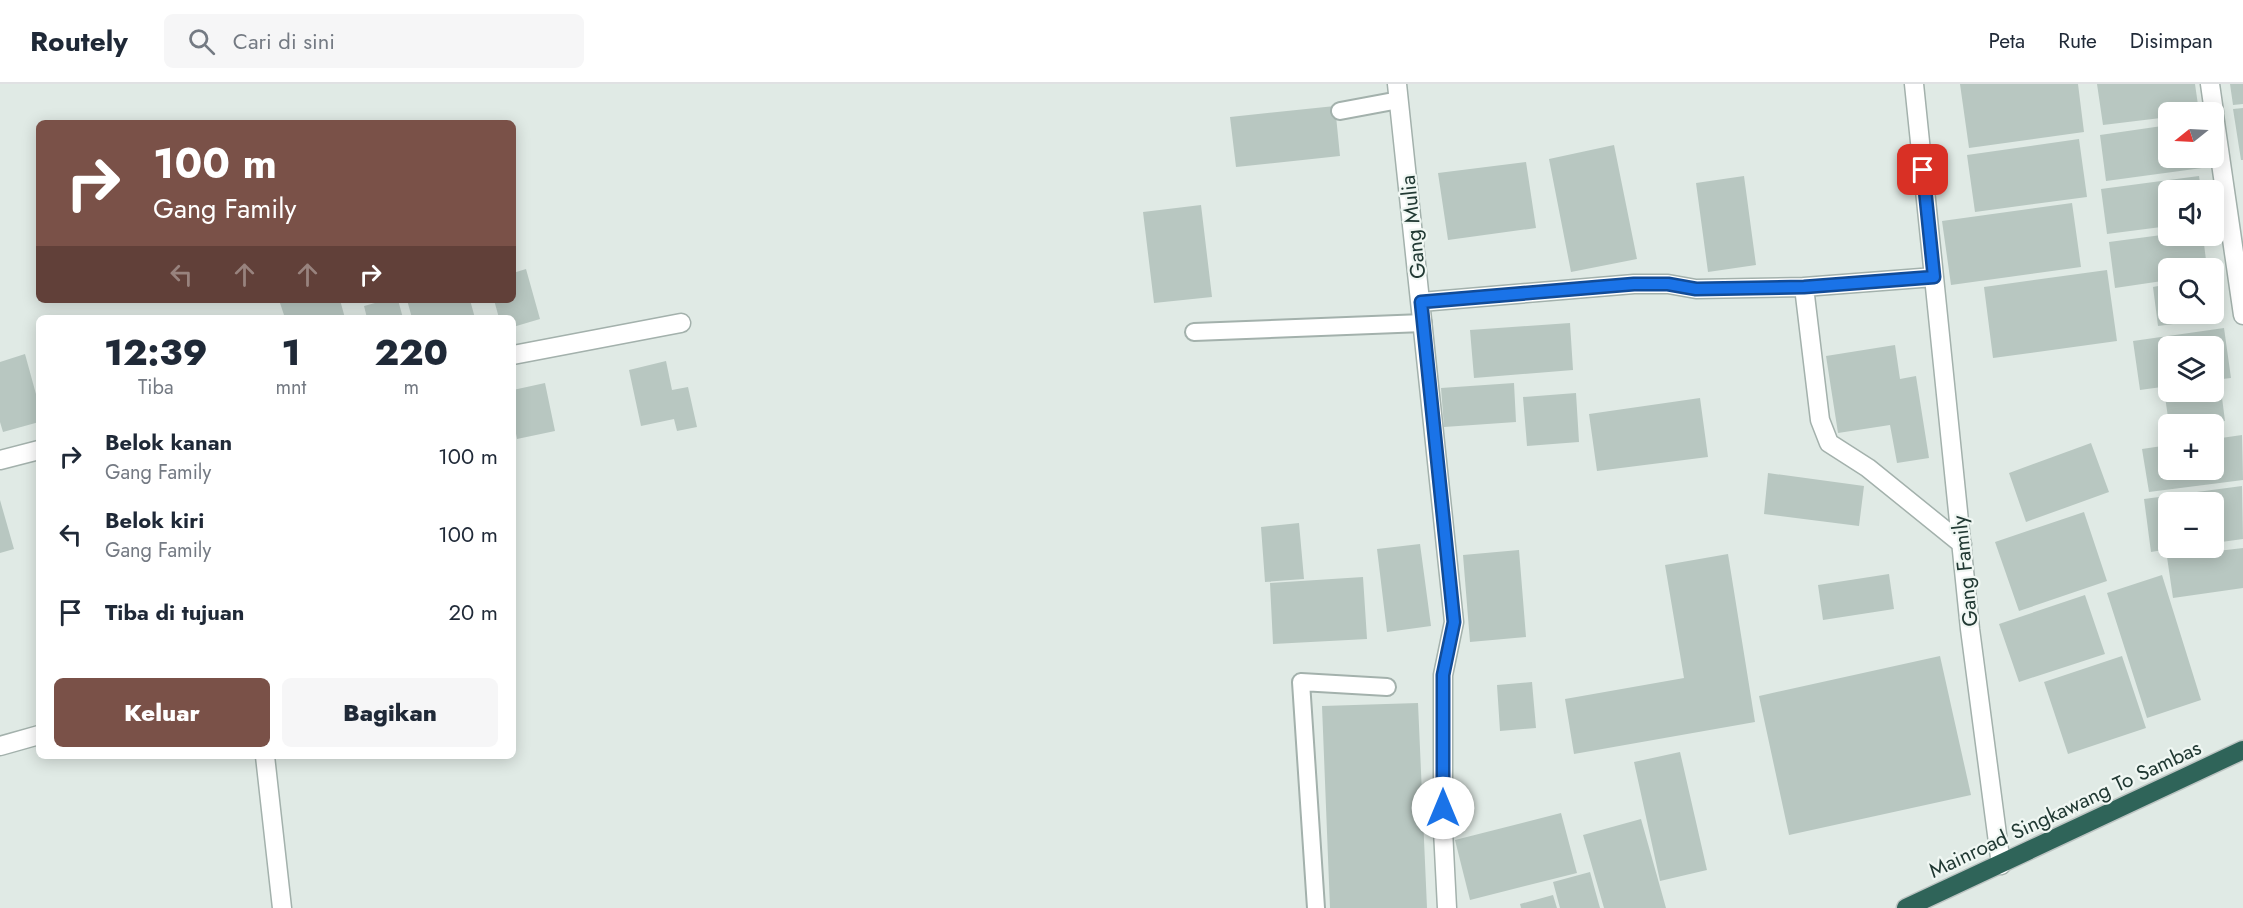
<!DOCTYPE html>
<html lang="id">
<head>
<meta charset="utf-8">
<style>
  :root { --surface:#fff; --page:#f6f6f7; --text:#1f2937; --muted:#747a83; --line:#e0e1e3; --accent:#7a5148 }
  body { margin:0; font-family:Jost,sans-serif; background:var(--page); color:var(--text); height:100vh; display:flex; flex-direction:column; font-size:22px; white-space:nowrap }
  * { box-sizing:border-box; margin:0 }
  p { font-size:20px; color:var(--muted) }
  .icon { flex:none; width:33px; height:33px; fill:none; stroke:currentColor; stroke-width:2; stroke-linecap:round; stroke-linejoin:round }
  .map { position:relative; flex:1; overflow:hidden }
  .details { position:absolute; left:36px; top:231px; width:480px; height:444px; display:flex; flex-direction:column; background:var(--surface); border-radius:9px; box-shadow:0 3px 15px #0003 }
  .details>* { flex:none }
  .top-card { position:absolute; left:36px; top:36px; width:480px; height:183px; border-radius:9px; box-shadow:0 3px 15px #0003; background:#7a5148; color:#fff; overflow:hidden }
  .needle { width:39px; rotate:252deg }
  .buttons { position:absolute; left:2158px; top:18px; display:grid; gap:12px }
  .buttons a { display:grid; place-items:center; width:66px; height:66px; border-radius:9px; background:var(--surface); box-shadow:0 3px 15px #0003; font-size:30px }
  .pin { position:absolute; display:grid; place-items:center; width:51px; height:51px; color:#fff; margin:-26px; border-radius:12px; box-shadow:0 3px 9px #0006 }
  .me { position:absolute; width:66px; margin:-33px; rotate:0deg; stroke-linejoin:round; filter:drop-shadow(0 0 4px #0008) }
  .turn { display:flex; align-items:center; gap:21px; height:126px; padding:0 18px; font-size:27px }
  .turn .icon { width:78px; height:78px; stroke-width:2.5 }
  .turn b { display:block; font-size:42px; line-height:51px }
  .lanes { display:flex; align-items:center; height:57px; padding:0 18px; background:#0003; justify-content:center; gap:30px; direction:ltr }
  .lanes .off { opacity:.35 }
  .eta { display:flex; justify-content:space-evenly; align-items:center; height:102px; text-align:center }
  .eta b { font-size:36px; font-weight:800; line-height:42px }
  .primary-button { display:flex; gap:12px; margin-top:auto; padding:12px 18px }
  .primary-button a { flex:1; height:69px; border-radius:9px; background:var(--accent); color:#fff; font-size:24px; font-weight:800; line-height:69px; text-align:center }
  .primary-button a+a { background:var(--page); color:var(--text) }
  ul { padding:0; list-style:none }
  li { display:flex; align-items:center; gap:18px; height:78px; padding:0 18px }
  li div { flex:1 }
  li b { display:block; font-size:22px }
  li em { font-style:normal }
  header { display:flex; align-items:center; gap:36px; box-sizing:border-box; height:84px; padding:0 30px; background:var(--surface); border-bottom:2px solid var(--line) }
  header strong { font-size:28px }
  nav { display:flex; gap:33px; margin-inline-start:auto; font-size:21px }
  .search { width:420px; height:54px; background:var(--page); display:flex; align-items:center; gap:15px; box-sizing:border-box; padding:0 21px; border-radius:9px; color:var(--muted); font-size:22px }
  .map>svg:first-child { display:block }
  .building { fill:#b8c7c1 }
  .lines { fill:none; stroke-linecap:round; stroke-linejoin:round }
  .lane-casing { stroke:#a3b1ac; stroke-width:20 }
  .street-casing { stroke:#a3b1ac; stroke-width:21 }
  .highway-casing { stroke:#bcc4c2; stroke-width:21 }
  .lane { stroke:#fff; stroke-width:16 }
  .street { stroke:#fff; stroke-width:18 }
  .highway { stroke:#2f6459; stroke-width:18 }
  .route-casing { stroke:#114b97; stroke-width:15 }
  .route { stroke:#1a73e8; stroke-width:10 }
  .labels { text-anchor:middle; stroke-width:4.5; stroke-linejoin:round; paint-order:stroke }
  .street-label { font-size:21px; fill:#213933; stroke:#f0f7f3 }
</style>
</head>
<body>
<header>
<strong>Routely</strong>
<div class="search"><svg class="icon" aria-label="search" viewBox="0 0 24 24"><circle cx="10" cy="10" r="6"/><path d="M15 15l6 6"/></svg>Cari di sini</div>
<nav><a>Peta</a><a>Rute</a><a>Disimpan</a></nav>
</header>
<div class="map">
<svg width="2243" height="824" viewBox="0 0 2243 824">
  <rect width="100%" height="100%" fill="#e0eae5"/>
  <path class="building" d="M 1960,0 L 2078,0 L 2084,48 L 1969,64 Z
    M 2097,0 L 2195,0 L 2199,28 L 2169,28 L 2169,33 L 2103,41 Z
    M 2230,0 L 2243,0 L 2243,20 L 2233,21 Z
    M 1335,22 L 1340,72 L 1236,83 L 1230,33 Z
    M 2243,24 L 2243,76 L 2241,76 L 2233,25 Z
    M 2169,41 L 2169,74 L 2201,74 L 2202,84 L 2106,97 L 2100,51 Z
    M 2079,55 L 2087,113 L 1975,128 L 1967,71 Z
    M 1614,61 L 1637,175 L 1571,188 L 1549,75 Z
    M 1526,78 L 1536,144 L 1448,156 L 1438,89 Z
    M 1744,92 L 1756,181 L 1708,188 L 1696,99 Z
    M 2199,92 L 2201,106 L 2169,106 L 2169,142 L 2107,150 L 2101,105 Z
    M 2072,119 L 2081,183 L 1951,201 L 1942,137 Z
    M 1201,121 L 1212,213 L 1154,219 L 1143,128 Z
    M 2169,150 L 2169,152 L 2203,152 L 2207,184 L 2169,184 L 2169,196 L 2115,204 L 2109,158 Z
    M 526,185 L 540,235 L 513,243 L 513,234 L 499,234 L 494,216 L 513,216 L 513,189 Z
    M 2107,186 L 2117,257 L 1993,274 L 1984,203 Z
    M 2169,200 L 2169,230 L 2204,230 L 2205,236 L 2158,242 L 2153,203 Z
    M 279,216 L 340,216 L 345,234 L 285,234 Z
    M 386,216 L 398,216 L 403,234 L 367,234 L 364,222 Z
    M 407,216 L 470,216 L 475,234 L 412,234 Z
    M 1570,239 L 1573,286 L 1474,294 L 1470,246 Z
    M 2224,244 L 2231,294 L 2214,296 L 2214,262 L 2169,262 L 2169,302 L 2140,306 L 2133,257 Z
    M 1895,261 L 1900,295 L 1916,292 L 1929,374 L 1897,379 L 1890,341 L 1838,349 L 1826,272 Z
    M 25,270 L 39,321 L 39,338 L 3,348 L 0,338 L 0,278 Z
    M 666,277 L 672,306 L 688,303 L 697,343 L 677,347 L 674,335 L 641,342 L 629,286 Z
    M 2220,298 L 2225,337 L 2200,340 L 2169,340 L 2164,306 L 2169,305 L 2169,308 L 2214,308 L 2214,299 Z
    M 545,299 L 555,347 L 517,355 L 513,334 L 513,306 Z
    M 1514,299 L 1516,338 L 1444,343 L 1441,304 Z
    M 1576,309 L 1579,358 L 1527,362 L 1523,313 Z
    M 1700,314 L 1708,373 L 1597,387 L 1589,330 Z
    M 2242,351 L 2243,396 L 2149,408 L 2142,365 L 2169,361 L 2169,386 L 2214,386 L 2214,355 Z
    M 2091,359 L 2109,408 L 2026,438 L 2009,389 Z
    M 1768,389 L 1864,402 L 1859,442 L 1764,430 Z
    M 2242,402 L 2243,455 L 2214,459 L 2214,418 L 2169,418 L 2169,465 L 2151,468 L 2144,415 Z
    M 0,416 L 14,465 L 0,469 Z
    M 2084,428 L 2107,497 L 2019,527 L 1995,458 Z
    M 1299,439 L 1304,495 L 1265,498 L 1261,443 Z
    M 1420,460 L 1431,542 L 1387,548 L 1377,465 Z
    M 2243,464 L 2243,504 L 2173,514 L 2167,473 Z
    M 1519,466 L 1526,553 L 1470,558 L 1463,471 Z
    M 1728,470 L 1755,638 L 1574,670 L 1565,615 L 1684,594 L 1665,481 Z
    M 1889,490 L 1894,525 L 1823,536 L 1818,501 Z
    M 2162,491 L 2201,616 L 2147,634 L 2107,509 Z
    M 1363,493 L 1367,555 L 1273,560 L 1270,499 Z
    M 2085,511 L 2105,570 L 2019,598 L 1999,540 Z
    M 1940,572 L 1971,711 L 1789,751 L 1759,612 Z
    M 2122,572 L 2146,644 L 2068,670 L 2044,598 Z
    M 1532,598 L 1536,644 L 1500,647 L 1497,601 Z
    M 1418,619 L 1427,824 L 1330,824 L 1322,622 Z
    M 1680,668 L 1707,786 L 1660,797 L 1634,678 Z
    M 1561,729 L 1577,789 L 1470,816 L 1455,756 Z
    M 1641,735 L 1666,824 L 1604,824 L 1583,751 Z
    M 1590,788 L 1600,824 L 1560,824 L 1553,798 Z
    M 1553,811 L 1557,824 L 1521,824 L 1520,820 Z"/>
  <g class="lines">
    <defs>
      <path id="lane" d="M 1340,27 L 1399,16
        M 1194,248 L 1423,239
        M 1316,824 L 1301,598 L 1387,603"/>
      <path id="street" d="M 1397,0 L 1454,538 L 1443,591 L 1443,746 L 1447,824
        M 1914,0 L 1934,193
        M 2210,0 L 2214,28
        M 2214,31 L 2243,231
        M 1804,203 L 1820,336 L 1829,359 L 1868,384 L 1962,460
        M 1421,218 L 1634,200 L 1668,200 L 1696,205 L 1804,203 L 1934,193 L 1970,545 L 2001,781
        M 513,271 L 681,239
        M 0,376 L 39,366
        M 0,662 L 39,651
        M 265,672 L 282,824"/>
      <path id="highway" d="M 1906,824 L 2243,666"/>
    </defs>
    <use href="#lane" class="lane-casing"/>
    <use href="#street" class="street-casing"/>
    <use href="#highway" class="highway-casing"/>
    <use href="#lane" class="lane"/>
    <use href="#street" class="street"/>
    <use href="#highway" class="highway"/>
  </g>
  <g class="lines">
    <defs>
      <path id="route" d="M 1443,724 L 1443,591 L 1454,538 L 1421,218 L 1634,200 L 1668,200 L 1696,205 L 1804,203 L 1934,193 L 1923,86"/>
    </defs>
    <use href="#route" class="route-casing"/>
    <use href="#route" class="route"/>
  </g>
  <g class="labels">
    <g class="street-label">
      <text transform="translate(1413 143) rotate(-96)" y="7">Gang Mulia</text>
      <text transform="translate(1965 487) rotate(-96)" y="7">Gang Family</text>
      <text transform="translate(2065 725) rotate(-25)" y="7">Mainroad Singkawang To Sambas</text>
    </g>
  </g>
</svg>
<div class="buttons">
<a><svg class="needle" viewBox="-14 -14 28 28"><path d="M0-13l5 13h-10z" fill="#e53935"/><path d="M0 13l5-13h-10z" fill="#747a83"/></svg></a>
<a><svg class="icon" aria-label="sound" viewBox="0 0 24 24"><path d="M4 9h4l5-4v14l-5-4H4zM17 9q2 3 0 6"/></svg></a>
<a><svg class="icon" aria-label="search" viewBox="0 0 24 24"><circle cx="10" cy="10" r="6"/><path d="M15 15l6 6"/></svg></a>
<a><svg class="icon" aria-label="layers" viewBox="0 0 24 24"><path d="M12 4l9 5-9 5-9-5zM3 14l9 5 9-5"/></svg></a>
<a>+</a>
<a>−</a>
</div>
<div class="pin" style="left:1923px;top:86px;background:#d93025"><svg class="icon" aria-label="arrive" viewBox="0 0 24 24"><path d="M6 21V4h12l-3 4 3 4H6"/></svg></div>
<svg class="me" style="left:1443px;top:724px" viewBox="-20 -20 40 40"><circle r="19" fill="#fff"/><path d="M0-13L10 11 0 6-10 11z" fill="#1a73e8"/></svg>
<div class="top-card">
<div class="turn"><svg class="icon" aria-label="right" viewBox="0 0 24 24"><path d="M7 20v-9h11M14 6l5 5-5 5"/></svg><div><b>100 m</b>Gang Family</div></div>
<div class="lanes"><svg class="icon off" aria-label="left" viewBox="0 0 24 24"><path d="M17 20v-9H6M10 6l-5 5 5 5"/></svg><svg class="icon off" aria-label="ahead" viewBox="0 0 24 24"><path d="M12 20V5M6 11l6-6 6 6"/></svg><svg class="icon off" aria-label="ahead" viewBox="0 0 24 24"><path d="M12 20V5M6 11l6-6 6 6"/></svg><svg class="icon" aria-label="right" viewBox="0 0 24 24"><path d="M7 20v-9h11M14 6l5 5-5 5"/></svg></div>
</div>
<section class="details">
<div class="eta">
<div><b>12:39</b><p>Tiba</p></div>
<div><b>1</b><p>mnt</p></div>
<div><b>220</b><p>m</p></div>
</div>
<ul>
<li><svg class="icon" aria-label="right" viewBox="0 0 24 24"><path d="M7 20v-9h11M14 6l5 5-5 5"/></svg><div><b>Belok kanan</b><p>Gang Family</p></div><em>100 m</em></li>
<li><svg class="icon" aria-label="left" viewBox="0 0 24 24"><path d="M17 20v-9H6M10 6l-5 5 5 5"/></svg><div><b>Belok kiri</b><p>Gang Family</p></div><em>100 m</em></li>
<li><svg class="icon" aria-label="arrive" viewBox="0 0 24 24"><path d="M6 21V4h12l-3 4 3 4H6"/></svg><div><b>Tiba di tujuan</b></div><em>20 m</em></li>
</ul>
<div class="primary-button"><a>Keluar</a><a>Bagikan</a></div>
</section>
</div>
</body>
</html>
